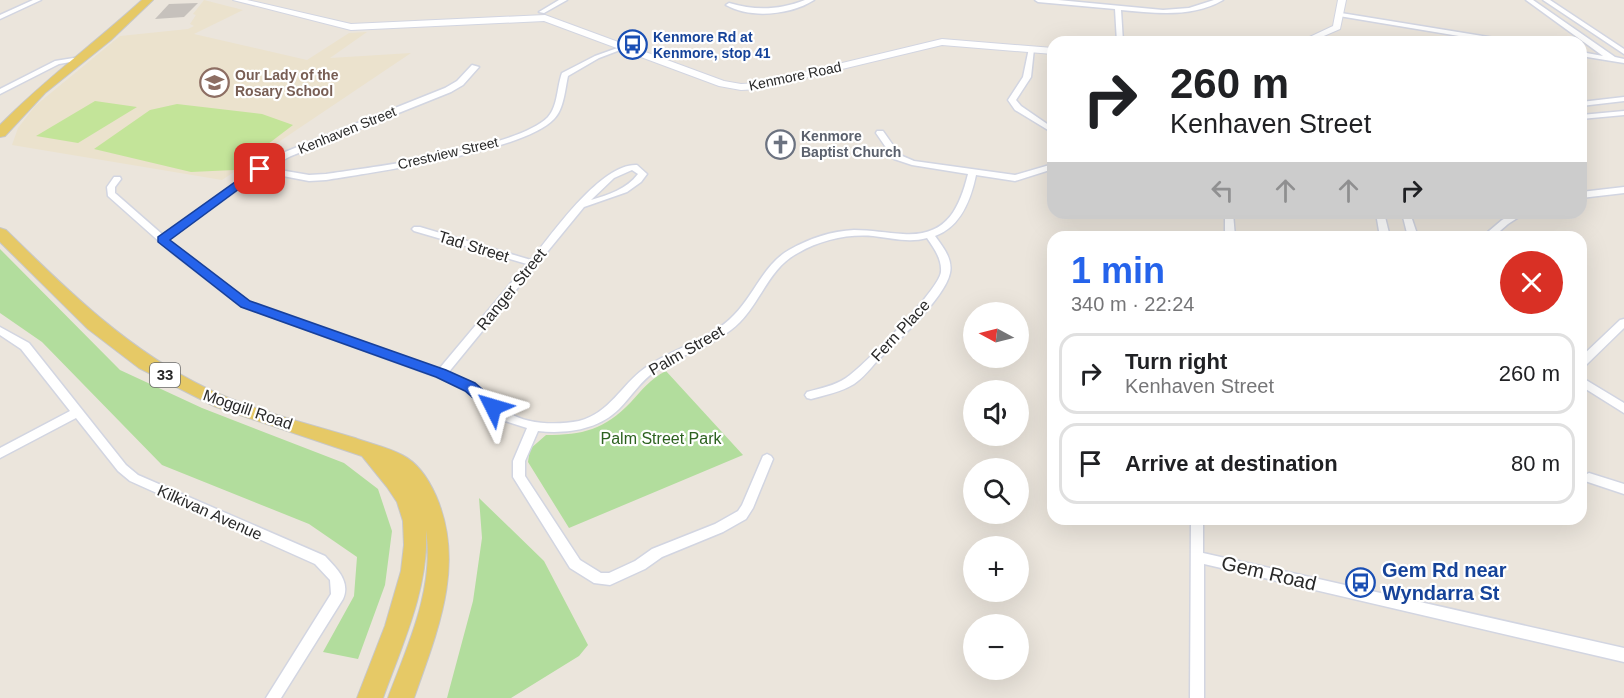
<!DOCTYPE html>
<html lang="en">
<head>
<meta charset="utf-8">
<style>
  :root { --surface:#fff; --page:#f6f6f6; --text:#202124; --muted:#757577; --line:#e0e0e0; --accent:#2563eb }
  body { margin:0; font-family:Arial,sans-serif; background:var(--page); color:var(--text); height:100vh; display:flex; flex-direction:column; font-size:22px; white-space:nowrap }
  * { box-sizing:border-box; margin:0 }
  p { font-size:20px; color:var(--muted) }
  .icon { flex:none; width:33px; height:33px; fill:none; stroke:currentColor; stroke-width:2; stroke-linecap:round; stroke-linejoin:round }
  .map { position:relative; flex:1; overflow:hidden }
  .sheet { position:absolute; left:1047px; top:231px; width:540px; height:294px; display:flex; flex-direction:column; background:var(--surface); border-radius:18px; box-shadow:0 6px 24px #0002 }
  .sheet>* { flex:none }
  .hud { position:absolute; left:1047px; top:36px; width:540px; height:183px; border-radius:18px; box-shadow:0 6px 24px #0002; background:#fff; color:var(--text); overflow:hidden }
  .needle { width:39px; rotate:277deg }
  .fabs { position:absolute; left:963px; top:302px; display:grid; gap:12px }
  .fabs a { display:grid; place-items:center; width:66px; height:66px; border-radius:50%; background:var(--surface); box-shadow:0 6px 24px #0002; font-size:30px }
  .pin { position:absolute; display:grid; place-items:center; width:51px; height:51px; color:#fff; margin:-26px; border-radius:12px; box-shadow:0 3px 9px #0006 }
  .me { position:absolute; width:66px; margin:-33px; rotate:310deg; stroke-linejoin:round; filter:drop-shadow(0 0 4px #0008) }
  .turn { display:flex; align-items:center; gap:21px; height:126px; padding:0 24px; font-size:27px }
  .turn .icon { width:78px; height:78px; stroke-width:2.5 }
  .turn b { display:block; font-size:42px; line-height:51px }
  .lanes { display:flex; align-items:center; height:57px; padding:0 24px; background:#0003; justify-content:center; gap:30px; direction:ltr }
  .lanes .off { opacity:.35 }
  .round { display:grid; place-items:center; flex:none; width:63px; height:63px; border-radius:32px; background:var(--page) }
  .headline { display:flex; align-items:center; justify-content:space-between; height:102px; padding:0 24px }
  h1 { font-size:36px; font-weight:700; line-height:45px; color:var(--accent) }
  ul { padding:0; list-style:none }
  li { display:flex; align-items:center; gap:18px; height:81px; margin:0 12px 9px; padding:0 12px; border:3px solid var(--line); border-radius:18px }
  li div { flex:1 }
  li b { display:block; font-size:22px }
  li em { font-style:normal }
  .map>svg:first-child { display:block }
  .education { fill:#ebe2cd }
  .green { fill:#b2dd9d }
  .pitch { fill:#c3e499 }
  .building { fill:#c6c1bc }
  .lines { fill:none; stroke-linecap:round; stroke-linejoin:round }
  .minor-casing { stroke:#d2d5e1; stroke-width:3 }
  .tertiary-casing { stroke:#d2d5e1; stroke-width:2 }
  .primary-casing { stroke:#c7c7c7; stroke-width:2 }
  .minor { fill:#fff; fill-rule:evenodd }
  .tertiary { fill:#fff; fill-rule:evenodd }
  .primary { fill:#e6c966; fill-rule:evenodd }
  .route { fill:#2563eb; stroke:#184099; stroke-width:1.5 }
  .labels { text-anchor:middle; stroke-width:4.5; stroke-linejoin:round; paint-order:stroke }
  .far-transit-label { font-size:14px; font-weight:bold; fill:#164399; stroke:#fff; text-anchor:start }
  .far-education-label { font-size:14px; font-weight:bold; fill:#785e54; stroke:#fff; text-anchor:start }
  .far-street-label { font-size:14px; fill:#292929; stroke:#fff }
  .far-worship-label { font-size:14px; font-weight:bold; fill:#5b616d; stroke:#fff; text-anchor:start }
  .shield { fill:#fff; stroke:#696969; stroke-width:1.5 }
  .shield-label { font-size:15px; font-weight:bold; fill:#292929 }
  .street-label { font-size:16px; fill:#292929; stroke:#fff }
  .park-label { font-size:16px; fill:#2c611f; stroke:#fff }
  .near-transit-label { font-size:20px; font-weight:bold; fill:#164399; stroke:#fff; text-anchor:start }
  .near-street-label { font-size:20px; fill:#292929; stroke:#fff }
</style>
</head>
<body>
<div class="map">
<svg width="1624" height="698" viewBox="0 0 1624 698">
  <rect width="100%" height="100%" fill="#ebe5dc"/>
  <path class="education" d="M 204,0 L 243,10 L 194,34 L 307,60 L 349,33 L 367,32 L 330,58 L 411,53 L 222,180 L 12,145 L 18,128 L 35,106 L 120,36 L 188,29 L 194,26 L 190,24 L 196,15 L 193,14 Z"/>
  <path class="green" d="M 0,249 L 120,370 L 202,408 L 344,463 L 378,489 L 392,531 L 385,585 L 358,659 L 323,652 L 354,596 L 357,557 L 309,524 L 162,465 L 42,342 L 0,313 Z
    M 666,371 L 743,455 L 569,528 L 528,462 L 530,449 L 546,435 C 583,435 604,430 631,402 C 643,389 650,379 666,371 Z
    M 479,498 L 544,561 L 588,645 L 579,656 L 511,698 L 447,698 L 473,601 L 482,538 Z"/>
  <path class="pitch" d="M 95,101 L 137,107 L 78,143 L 36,136 Z
    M 177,104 L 262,114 L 293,125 L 234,170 L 191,172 L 94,149 L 150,110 Z"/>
  <path class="building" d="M 198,3 L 184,17 L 155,19 L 169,4 Z"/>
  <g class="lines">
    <defs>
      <path id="minor" d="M 33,0 L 41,0 L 0,19 L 0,15 Z
        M 559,0 L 567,0 L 544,13 L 539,12 Z
        M 805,0 L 814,0 C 791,15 750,19 726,5 L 729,3 C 756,11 779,10 805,0 Z
        M 1035,0 L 1058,0 L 1163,10 L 1189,8 L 1214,0 L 1223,0 C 1193,18 1155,13 1121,10 L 1123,42 L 1117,42 L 1115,9 L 1038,2 Z
        M 1526,0 L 1533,0 L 1615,57 L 1624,59 L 1624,63 L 1581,56 L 1581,52 L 1603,56 Z
        M 1543,0 L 1550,0 L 1624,49 L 1624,54 Z
        M 1341,13 L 1507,40 L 1510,42 L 1495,42 L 1339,16 L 1338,15 Z
        M 623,46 L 628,47 L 599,58 L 568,76 C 565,89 564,109 554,119 C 523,152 374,172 326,180 L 309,181 L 262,172 L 168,240 L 249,302 L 439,369 L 527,264 L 414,231 L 412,229 L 414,227 L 420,227 L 531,260 C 552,234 601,163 637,165 L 647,174 L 641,182 L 627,192 L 584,207 L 448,373 C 456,376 465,379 473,384 C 486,391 496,404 508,412 C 526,425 558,425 579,421 C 610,413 621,385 645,368 C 673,348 709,341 734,315 C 754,295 764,264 789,250 C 808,239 832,231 854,230 C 871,230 887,233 903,234 C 946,237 959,210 968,174 L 912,165 L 894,159 L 876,133 L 877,131 L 883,131 L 900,155 L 914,161 L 1015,175 L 1053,164 L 1053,169 L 1015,181 L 976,175 C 971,199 961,227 935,236 C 943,247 953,259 950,273 C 945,298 896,343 877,361 C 870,369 863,378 854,384 C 841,392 826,395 811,399 L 807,398 L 805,395 L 807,392 C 821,388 834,386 846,378 C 863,367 939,290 941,272 C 942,259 934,248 927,238 C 909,243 891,238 873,236 C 847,234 821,240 798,253 C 770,267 761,301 740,322 C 717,345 684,353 657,370 C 641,380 632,396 619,409 C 598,430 566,434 538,431 L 525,461 L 525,476 L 580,560 L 601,573 L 609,573 L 635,561 L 652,549 L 715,524 L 738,511 L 742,505 L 763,456 L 767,454 L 771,456 L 773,459 L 753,508 L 746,519 L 723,532 L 662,557 L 645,569 L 610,585 L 594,583 L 570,568 L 513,477 L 513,461 L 527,428 L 502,420 L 466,390 L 437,377 L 241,306 L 171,252 L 108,196 L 107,187 L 114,177 L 120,177 L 121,179 L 115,187 L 115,193 L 163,235 L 257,167 L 285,152 L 445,88 L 457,81 L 472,65 L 479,67 L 463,85 L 451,92 L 291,156 L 268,168 L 309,175 L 326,174 C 374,167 516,149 548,117 C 558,106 557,86 562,73 L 595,56 ZM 632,170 L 638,174 C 627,189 608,195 591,200 L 614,178 Z
        M 1029,48 L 1034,49 L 1031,77 L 1016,100 L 1021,106 L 1053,128 L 1053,133 L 1015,110 L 1008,100 L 1023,77 Z
        M 80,57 L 83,59 L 82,60 L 59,64 L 0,94 L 0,89 L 55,61 Z
        M 1624,97 L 1624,101 L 1581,106 L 1581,102 Z
        M 1624,111 L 1624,115 L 1581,119 L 1581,115 Z
        M 1624,187 L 1624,193 L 1581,198 L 1581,192 Z
        M 1225,213 L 1233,213 L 1235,237 L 1225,237 Z
        M 1376,213 L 1384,213 L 1390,237 L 1380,237 Z
        M 1402,213 L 1410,213 L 1418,237 L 1408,237 Z
        M 1515,213 L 1525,213 L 1508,224 L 1493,237 L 1482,237 L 1502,220 Z
        M 1624,319 L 1624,328 L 1585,366 L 1581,367 L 1581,357 L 1620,320 Z
        M 0,327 L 29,343 L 126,465 L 138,475 L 325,556 C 336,568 351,581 343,599 L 281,698 L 266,698 L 331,594 L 330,580 L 315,564 L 130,481 L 118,471 L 76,418 L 0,458 L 0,448 L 70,411 L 21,349 L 0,335 Z
        M 1581,377 L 1624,403 L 1624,413 L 1581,386 Z
        M 1589,473 L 1624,484 L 1624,494 L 1585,481 L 1583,478 L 1585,475 Z
        M 1191,519 L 1203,519 L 1203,553 L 1624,648 L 1624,662 L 1204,564 L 1204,698 L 1190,698 Z"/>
      <path id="tertiary" d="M 233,0 L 247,0 L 351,24 L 545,15 L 724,81 L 741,84 L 759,83 L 942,39 L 1053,48 L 1053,54 L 942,45 L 759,89 L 741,90 L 719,86 L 544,21 L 351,30 Z
        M 1338,0 L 1346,0 L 1340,29 L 1310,42 L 1299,42 L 1333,26 Z"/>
      <path id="primary" d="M 142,0 L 153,0 L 111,40 L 45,93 L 5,136 L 0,137 L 0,125 C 44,80 95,43 142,0 Z
        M 0,228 L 6,230 C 68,291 128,350 208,389 C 255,411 306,423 355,438 C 371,444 387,447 402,455 C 418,463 429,480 436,496 C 466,565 437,632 414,698 L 388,698 C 408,645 435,588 426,530 C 429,588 402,645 383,698 L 357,698 L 385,626 L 401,571 L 404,545 L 403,521 L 397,502 L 387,487 L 362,456 L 216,407 L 139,368 L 88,329 L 0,242 Z"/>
    </defs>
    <use href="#minor" class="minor-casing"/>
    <use href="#tertiary" class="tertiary-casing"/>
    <use href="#primary" class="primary-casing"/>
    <use href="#minor" class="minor"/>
    <use href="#tertiary" class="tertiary"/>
    <use href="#primary" class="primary"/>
  </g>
  <path class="route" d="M 256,167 L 266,169 L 170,240 L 250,301 L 446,370 L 475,383 L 498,403 L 501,407 L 498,411 L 488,411 L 465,391 L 436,377 L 241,307 L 158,242 L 158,237 Z"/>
  <defs>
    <symbol id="bus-ring" viewBox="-11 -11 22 22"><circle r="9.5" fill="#fff" stroke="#1a4fb4" stroke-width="1.5"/><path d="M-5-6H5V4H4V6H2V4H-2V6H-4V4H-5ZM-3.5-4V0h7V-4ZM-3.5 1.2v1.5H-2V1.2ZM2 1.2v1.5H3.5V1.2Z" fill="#1a4fb4"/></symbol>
    <symbol id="school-ring" viewBox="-11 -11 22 22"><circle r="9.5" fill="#fff" stroke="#8d6e63" stroke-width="1.5"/><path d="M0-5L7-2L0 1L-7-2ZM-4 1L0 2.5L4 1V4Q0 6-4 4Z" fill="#8d6e63"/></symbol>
    <symbol id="church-ring" viewBox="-11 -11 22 22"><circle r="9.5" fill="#fff" stroke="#6b7280" stroke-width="1.5"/><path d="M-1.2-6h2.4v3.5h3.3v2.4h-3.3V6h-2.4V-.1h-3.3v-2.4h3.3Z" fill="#6b7280"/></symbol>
  </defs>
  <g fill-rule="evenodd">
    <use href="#bus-ring" x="616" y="28" width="33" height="33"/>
    <use href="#school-ring" x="198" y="66" width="33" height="33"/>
    <use href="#church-ring" x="764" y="128" width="33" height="33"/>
    <use href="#bus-ring" x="1344" y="566" width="33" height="33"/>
  </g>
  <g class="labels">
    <g class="far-transit-label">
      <text x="653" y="42">Kenmore Rd at<tspan x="653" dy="16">Kenmore, stop 41</tspan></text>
    </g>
    <g class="far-education-label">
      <text x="235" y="80">Our Lady of the<tspan x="235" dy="16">Rosary School</tspan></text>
    </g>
    <g class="far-street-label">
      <text transform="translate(795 76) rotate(-12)" y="5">Kenmore Road</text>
      <text transform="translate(347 130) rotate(-22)" y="5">Kenhaven Street</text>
      <text transform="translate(448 153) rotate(-13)" y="5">Crestview Street</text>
    </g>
    <g class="far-worship-label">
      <text x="801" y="141">Kenmore<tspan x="801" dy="16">Baptist Church</tspan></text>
    </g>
    <rect class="shield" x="150" y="363" width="30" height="24" rx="4.5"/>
    <g class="shield-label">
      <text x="165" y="380">33</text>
    </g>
    <g class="street-label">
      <text transform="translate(474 246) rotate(17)" y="6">Tad Street</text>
      <text transform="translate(511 289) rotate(-51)" y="6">Ranger Street</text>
      <text transform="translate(900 330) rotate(-47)" y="6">Fern Place</text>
      <text transform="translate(686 350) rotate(-30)" y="6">Palm Street</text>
      <text transform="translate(248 409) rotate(19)" y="6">Moggill Road</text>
      <text transform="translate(210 512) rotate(24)" y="6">Kilkivan Avenue</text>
    </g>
    <g class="park-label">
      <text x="661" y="444">Palm Street Park</text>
    </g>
    <g class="near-transit-label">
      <text x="1382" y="577">Gem Rd near<tspan x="1382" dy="23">Wyndarra St</tspan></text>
    </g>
    <g class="near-street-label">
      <text transform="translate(1269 573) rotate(13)" y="7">Gem Road</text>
    </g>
  </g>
</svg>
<div class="fabs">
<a><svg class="needle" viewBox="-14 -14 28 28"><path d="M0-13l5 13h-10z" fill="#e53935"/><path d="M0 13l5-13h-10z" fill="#757577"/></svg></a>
<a><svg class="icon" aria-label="sound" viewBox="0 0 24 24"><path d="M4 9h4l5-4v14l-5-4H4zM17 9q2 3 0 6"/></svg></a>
<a><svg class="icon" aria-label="search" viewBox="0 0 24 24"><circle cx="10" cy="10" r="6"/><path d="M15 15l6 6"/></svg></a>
<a>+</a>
<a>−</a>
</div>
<div class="pin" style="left:260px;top:169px;background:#d93025"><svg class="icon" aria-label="arrive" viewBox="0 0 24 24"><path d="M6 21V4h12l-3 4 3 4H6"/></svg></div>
<svg class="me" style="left:493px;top:407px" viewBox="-20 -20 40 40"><path d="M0-17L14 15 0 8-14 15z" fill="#2563eb" stroke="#fff" stroke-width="4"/></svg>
<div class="hud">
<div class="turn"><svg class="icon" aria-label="right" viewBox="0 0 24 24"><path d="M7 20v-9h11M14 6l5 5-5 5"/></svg><div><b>260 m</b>Kenhaven Street</div></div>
<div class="lanes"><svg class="icon off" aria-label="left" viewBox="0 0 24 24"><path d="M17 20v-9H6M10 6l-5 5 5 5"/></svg><svg class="icon off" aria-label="ahead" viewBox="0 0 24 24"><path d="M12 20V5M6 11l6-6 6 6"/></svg><svg class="icon off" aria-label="ahead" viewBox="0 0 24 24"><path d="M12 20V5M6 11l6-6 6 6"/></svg><svg class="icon" aria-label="right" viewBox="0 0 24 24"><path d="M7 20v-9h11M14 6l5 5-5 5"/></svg></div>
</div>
<section class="sheet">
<div class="headline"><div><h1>1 min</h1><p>340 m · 22:24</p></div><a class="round" style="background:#d93025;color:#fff"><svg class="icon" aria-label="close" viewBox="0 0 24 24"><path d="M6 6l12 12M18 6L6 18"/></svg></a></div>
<ul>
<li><svg class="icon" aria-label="right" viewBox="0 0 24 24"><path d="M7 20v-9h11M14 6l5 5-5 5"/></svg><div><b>Turn right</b><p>Kenhaven Street</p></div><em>260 m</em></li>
<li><svg class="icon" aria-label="arrive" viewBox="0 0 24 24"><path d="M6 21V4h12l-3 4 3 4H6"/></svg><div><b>Arrive at destination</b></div><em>80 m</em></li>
</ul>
</section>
</div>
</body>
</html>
